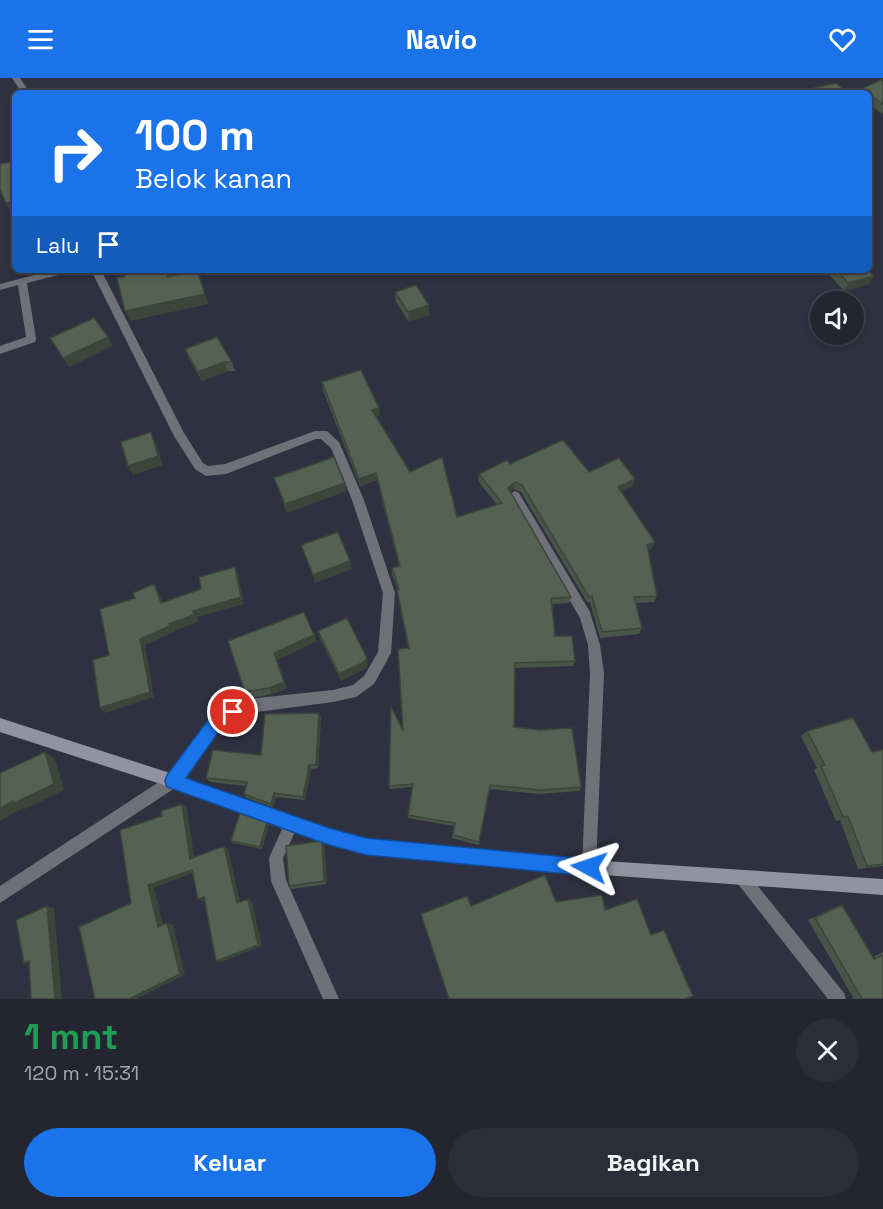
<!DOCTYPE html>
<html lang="id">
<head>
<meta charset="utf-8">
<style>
  :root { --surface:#232531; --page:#2b2d39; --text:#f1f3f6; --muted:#a3a5ab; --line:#40424d; --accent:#1a73e8 }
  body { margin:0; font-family:"Space Grotesk",sans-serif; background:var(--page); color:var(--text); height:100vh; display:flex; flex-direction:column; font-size:22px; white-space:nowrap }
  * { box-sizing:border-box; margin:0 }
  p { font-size:20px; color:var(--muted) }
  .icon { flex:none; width:33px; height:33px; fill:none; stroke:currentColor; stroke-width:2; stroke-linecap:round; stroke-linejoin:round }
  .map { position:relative; height:921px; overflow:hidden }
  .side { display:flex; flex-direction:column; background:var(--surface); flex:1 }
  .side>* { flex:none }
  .banner { position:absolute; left:12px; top:12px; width:860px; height:183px; border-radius:9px; box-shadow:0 3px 9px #0003,0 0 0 2px var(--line); background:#1a73e8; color:#fff; overflow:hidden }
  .buttons { position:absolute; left:810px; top:213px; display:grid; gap:12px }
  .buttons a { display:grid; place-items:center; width:54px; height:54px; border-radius:50%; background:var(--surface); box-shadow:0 3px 9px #0003,0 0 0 2px var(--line); font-size:30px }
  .pin { position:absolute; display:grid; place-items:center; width:51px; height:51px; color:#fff; margin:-26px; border:3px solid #fff; border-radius:50%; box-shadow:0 2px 6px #0007 }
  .me { position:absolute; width:66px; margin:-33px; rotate:275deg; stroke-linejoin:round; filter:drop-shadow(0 0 4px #0008) }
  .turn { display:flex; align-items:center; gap:21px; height:126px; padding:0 24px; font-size:27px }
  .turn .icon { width:78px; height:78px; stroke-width:2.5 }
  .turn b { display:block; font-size:42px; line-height:51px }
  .then { display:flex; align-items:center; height:57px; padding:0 24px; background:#0003; gap:12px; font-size:22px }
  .round { display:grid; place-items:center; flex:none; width:63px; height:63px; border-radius:32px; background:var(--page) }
  .head { display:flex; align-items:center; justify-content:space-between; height:102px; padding:0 24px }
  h1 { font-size:36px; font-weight:600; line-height:45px; color:#1e9e55 }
  .button { display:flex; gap:12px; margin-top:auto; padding:12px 24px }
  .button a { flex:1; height:69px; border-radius:36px; background:var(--accent); color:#fff; font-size:24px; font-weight:600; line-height:69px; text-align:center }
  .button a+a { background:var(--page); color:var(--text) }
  header { display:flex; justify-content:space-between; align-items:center; height:78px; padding:0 24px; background:var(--accent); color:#fff; font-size:27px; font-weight:600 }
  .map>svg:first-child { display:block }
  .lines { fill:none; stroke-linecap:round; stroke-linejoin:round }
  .street { fill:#707079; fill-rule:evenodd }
  .secondary { fill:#9293a1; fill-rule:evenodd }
  .wall { fill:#485447 }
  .shaded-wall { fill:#3b453a }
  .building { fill:#546253; stroke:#3b453a; stroke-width:1.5 }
  .route { fill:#1a73e8; stroke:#114b97; stroke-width:1.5 }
</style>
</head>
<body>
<header><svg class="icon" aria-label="menu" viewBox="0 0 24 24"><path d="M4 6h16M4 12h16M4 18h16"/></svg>Navio<svg class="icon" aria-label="heart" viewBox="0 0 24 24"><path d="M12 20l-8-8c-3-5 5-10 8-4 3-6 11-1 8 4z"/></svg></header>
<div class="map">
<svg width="883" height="921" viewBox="0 0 883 921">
  <rect width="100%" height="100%" fill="#2f3141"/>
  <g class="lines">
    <path class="street" d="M 12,0 L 20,0 L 30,15 L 22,15 Z
      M 54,192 L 72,192 L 70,194 L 27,205 L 36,261 L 35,264 L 0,276 L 0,268 L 26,259 L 18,207 L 0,212 L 0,206 Z
      M 91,192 L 101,192 L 184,355 L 203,385 L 208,388 L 225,386 L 315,353 L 327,353 L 339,364 L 364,422 L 395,515 L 391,575 L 374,606 L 356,619 L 333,624 L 257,634 L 237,640 L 219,653 L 178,708 L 0,825 L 0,808 L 168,698 L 209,643 L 228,629 L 257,620 L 333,612 L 353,607 L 364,598 L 378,574 L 383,515 L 352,422 L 331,370 L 321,361 L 316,361 L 226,396 L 206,398 L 195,391 L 174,358 Z
      M 515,413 L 519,415 L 590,534 L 600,567 L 604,595 L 596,789 L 594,794 L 589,796 L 584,794 L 582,789 L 590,595 L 588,567 L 580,540 L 509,418 L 511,415 Z
      M 292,738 L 297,740 L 299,745 L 283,780 L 286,802 L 339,921 L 323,921 L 271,803 L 269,780 L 287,740 Z
      M 743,793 L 748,796 L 844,915 L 846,921 L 828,921 L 738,806 L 735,801 L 738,796 Z"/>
    <path class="secondary" d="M 0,640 L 173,696 L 329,751 L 366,761 L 589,782 L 883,801 L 883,817 L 589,796 L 366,775 L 329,765 L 173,710 L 0,654 Z"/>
  </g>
  <path class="wall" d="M 883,1 L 883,36 L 868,26 L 868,15 L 859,15 L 861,11 Z
    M 814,10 L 848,15 L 812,15 Z
    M 825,192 L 868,192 L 874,198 L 869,206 L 844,213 Z
    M 395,214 L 429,227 L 429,237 L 409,244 L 396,224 Z
    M 185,271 L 232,284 L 235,293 L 228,293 L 202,303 L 189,281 Z
    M 322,304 L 379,330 L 380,337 L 376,338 L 410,394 L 457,439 L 497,427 L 478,403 L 479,396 L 510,386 L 589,394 L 633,408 L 621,413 L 652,470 L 648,472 L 657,518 L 654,524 L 636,525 L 642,550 L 639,556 L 600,560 L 590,524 L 587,524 L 521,414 L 514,411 L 510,414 L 571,519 L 569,525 L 552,526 L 555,558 L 575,583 L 573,588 L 515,590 L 514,649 L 581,709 L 579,713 L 539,716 L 489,711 L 479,767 L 452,760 L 454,748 L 408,740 L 408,737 L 412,709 L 390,711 L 389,708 L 403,653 L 408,570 L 398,518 L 397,512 L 398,512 L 392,496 L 392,490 L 399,488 L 377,402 L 360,408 L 323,312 Z
    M 274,400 L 345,405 L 346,413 L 287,435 Z
    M 318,553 L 368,586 L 366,590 L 341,603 L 320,560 Z
    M 228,563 L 317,563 L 277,582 L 287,610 L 272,616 L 249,620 L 245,614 Z
    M 319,635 L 321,640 L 318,690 L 311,691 L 305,722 L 276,719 L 273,729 L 247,720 L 244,716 L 246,708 L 210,704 L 206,700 L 261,677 Z
    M 807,653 L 872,674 L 883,672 L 883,788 L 858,791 L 840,742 L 836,743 L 814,692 L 817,690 L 801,658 Z
    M 269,746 L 262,771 L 233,765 L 231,763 Z
    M 322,763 L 324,766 L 327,806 L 292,811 L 289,808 Z
    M 842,827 L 873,879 L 883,874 L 883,921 L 854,921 L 808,842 L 835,829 Z"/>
  <path class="shaded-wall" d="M 13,123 L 15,127 L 15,131 L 10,133 L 6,125 Z
    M 166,192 L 169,192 L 171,209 L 167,199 Z
    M 874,198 L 869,206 L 844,213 L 848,205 Z
    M 205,216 L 209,226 L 130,243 L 125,233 Z
    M 429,227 L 429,237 L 409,244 L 408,234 Z
    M 108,259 L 113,268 L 69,289 L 63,280 Z
    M 224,284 L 228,293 L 202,303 L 198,294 Z
    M 379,330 L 380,337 L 373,339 L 372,332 Z
    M 151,354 L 155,363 L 163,387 L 133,397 L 128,388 Z
    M 376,395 L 377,402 L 360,408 L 359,401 Z
    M 635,401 L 633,408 L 616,416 L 618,409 Z
    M 515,404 L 514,411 L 507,417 L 508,410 Z
    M 345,405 L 346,413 L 287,435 L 285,426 Z
    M 655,464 L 652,470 L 644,473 L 647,467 Z
    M 350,483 L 352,491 L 315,505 L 313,497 Z
    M 235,489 L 238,496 L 244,526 L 197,539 L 198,544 L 174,553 L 174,554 L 145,567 L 154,619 L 105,635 L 100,630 L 140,561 L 193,533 Z
    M 154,506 L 158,513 L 165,531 L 161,525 Z
    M 314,557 L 317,563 L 277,582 L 287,610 L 272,616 L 269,610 L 274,575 Z
    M 367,580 L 368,586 L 366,590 L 341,603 L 339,596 Z
    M 319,635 L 321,640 L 318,690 L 316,687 Z
    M 45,674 L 55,681 L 64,712 L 25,731 L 23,730 L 0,743 L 0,731 Z
    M 309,687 L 311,691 L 305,722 L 303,719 Z
    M 274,715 L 276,719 L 273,729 L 271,726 Z
    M 182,726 L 187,730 L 195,784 L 190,781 Z
    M 267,744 L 269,746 L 262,771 L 260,769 Z
    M 322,763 L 324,766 L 327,806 L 324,803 Z
    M 224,768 L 228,771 L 241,827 L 237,825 Z
    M 192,792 L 196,794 L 154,810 L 164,850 L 158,849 L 148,807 Z
    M 204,819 L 209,821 L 202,823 L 198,821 Z
    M 248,821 L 252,823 L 262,868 L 221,884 L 216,883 Z
    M 47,828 L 54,830 L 62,921 L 55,921 Z
    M 167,845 L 173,847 L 185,897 L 136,921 L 129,921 Z"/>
  <path class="building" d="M 883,1 L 883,26 L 868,16 L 868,15 L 867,15 L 861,11 Z
    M 836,5 L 848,15 L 820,15 L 814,10 Z
    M 15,83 L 15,127 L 13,123 L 6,125 L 0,111 L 0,86 Z
    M 125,192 L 166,192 L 167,199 L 197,192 L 205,216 L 125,233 L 117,200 L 125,198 Z
    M 837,192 L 868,192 L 874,198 L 848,205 Z
    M 416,207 L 429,227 L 408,234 L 395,214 Z
    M 94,240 L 108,259 L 63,280 L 50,260 Z
    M 217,259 L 232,284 L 224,284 L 198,294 L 185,271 Z
    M 361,292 L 379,330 L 372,332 L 410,394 L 442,379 L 457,439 L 502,425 L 479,396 L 507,382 L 510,386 L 563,362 L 589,394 L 619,380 L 635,401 L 618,409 L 655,464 L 647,467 L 657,518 L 634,519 L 642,550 L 602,554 L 592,518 L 589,519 L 522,407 L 515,404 L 508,410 L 571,519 L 551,520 L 555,558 L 572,558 L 575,583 L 515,585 L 514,649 L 540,652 L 572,650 L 581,709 L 541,712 L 490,707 L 479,764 L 453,757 L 455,745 L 408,737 L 413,706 L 389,708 L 391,628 L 403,653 L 398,571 L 409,570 L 397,512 L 399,511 L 392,490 L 400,488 L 376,395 L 359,401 L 322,304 Z
    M 151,354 L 158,378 L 128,388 L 121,364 Z
    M 334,379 L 345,405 L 285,426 L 274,400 Z
    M 338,454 L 350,483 L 313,497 L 301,467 Z
    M 235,489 L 241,519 L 193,533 L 194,537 L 169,546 L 170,548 L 140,561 L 150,614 L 100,630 L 93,582 L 109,577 L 100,531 L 135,520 L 133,515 L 154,506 L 161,525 L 201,511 L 199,499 Z
    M 304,534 L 314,557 L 274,575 L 284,604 L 269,610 L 245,614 L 228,563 Z
    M 347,540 L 367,580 L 364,584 L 339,596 L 318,553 Z
    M 319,635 L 316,687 L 309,687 L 303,719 L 274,715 L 271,726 L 244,716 L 247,704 L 206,700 L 213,672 L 261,677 L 265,636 Z
    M 853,640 L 872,674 L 883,672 L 883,786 L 867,788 L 848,738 L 843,739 L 821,688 L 825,687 L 807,653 Z
    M 45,674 L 54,706 L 14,725 L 13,723 L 0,731 L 0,695 Z
    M 182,726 L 190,781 L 224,768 L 237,825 L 248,821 L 258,867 L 216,883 L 204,819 L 198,821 L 192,792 L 148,807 L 158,849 L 167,845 L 180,896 L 129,921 L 95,921 L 79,849 L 131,825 L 120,752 L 162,738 L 161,733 Z
    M 240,735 L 267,744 L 260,769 L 231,763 Z
    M 322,763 L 324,803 L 289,808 L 286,768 Z
    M 545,797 L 556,824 L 602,817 L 605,832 L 637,821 L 651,857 L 664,852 L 693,918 L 685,921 L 449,921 L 421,836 L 467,818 L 471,828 Z
    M 842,827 L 874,881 L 883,877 L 883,921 L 862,921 L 815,840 Z
    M 47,828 L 55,921 L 31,921 L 29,883 L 24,885 L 16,842 Z"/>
  <path class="route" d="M 233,626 L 239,629 L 241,634 L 239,639 L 219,653 L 186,700 L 329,750 L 366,760 L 589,781 L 595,783 L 597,789 L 595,795 L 589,798 L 366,777 L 329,767 L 167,709 L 165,703 L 167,697 L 208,642 Z"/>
</svg>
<div class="buttons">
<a><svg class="icon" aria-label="sound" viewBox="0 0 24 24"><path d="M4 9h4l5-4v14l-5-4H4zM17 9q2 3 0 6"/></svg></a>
</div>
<div class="pin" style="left:233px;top:634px;background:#d93025"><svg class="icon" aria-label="arrive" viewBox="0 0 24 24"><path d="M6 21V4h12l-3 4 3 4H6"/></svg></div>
<svg class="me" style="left:589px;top:789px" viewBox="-20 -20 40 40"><path d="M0-17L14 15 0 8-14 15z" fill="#1a73e8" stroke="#fff" stroke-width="4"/></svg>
<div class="banner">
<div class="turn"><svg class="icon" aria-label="right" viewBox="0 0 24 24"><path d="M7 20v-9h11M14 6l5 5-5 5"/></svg><div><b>100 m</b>Belok kanan</div></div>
<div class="then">Lalu<svg class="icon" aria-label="arrive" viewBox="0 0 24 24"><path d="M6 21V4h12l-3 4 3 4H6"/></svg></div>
</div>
</div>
<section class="side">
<div class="head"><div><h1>1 mnt</h1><p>120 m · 15:31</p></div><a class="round"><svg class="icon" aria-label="close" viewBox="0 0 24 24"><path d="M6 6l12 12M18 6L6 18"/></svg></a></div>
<div class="button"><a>Keluar</a><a>Bagikan</a></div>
</section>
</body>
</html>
